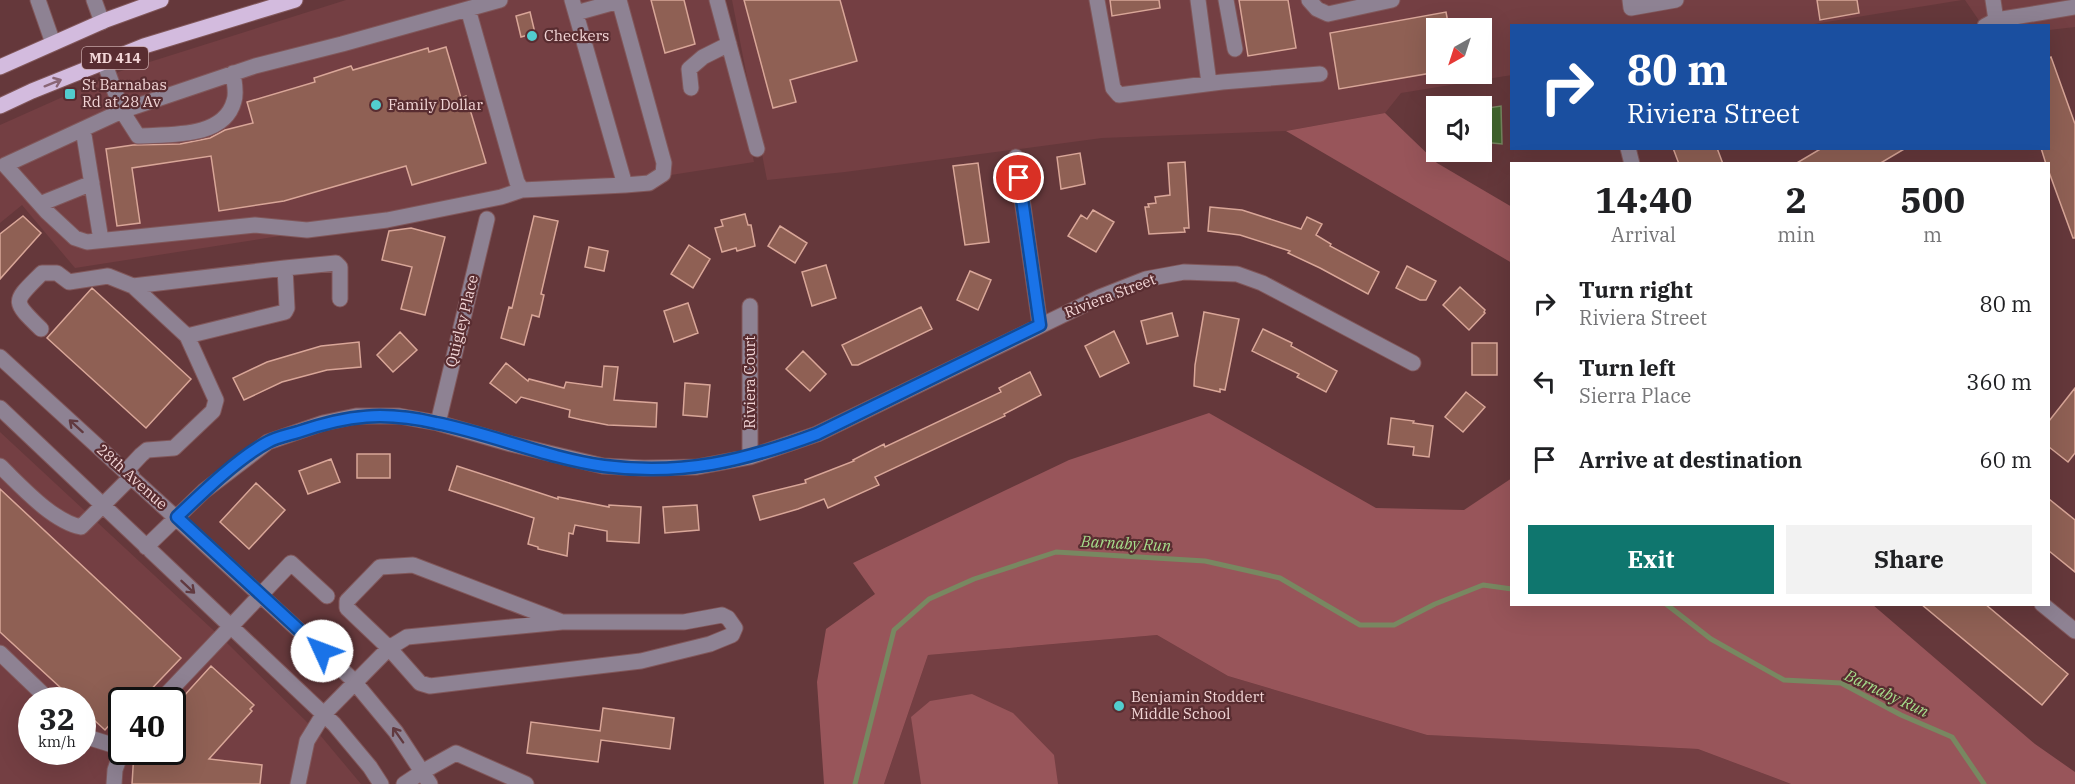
<!DOCTYPE html>
<html lang="en">
<head>
<meta charset="utf-8">
<style>
  :root { --surface:#fff; --page:#f2f2f2; --text:#202124; --muted:#757577; --accent:#0f766e }
  body { margin:0; font-family:"IBM Plex Serif",serif; background:var(--page); color:var(--text); height:100vh; display:flex; flex-direction:column; font-size:22px; white-space:nowrap }
  * { box-sizing:border-box; margin:0 }
  p { font-size:20px; color:var(--muted) }
  .icon { flex:none; width:33px; height:33px; fill:none; stroke:currentColor; stroke-width:2; stroke-linecap:round; stroke-linejoin:round }
  .map { position:relative; flex:1; overflow:hidden }
  .details { position:absolute; left:1510px; top:162px; width:540px; height:444px; display:flex; flex-direction:column; background:var(--surface); border-radius:0px; box-shadow:0 6px 24px #0002 }
  .details>* { flex:none }
  .guide { position:absolute; left:1510px; top:24px; width:540px; height:126px; border-radius:0px; box-shadow:0 6px 24px #0002; background:#1a4fa0; color:#fff; overflow:hidden }
  .needle { width:39px; rotate:219deg }
  .controls { position:absolute; left:1426px; top:18px; display:grid; gap:12px }
  .controls a { display:grid; place-items:center; width:66px; height:66px; border-radius:0px; background:var(--surface); box-shadow:0 6px 24px #0002; font-size:30px }
  .speed { position:absolute; left:18px; top:687px; display:flex; gap:12px; font-size:30px; font-weight:700; text-align:center }
  .speed>* { display:grid; place-content:center; width:78px; height:78px; border-radius:50%; background:var(--surface); box-shadow:0 6px 24px #0002; line-height:1 }
  .speed small { font-size:15px; font-weight:400 }
  .speed .limit { border:3px solid #111; border-radius:9px; background:#fff; color:#111 }
  .pin { position:absolute; display:grid; place-items:center; width:51px; height:51px; color:#fff; margin:-26px; border:3px solid #fff; border-radius:50%; box-shadow:0 2px 6px #0007 }
  .me { position:absolute; width:66px; margin:-33px; rotate:313deg; stroke-linejoin:round; filter:drop-shadow(0 0 4px #0008) }
  .turn { display:flex; align-items:center; gap:21px; height:126px; padding:0 18px; font-size:27px }
  .turn .icon { width:78px; height:78px; stroke-width:2.5 }
  .turn b { display:block; font-size:42px; line-height:51px }
  .eta { display:flex; justify-content:space-evenly; align-items:center; height:102px; text-align:center }
  .eta b { font-size:36px; font-weight:800; line-height:42px }
  .action { display:flex; gap:12px; margin-top:auto; padding:12px 18px }
  .action a { flex:1; height:69px; border-radius:0px; background:var(--accent); color:#fff; font-size:24px; font-weight:800; line-height:69px; text-align:center }
  .action a+a { background:var(--page); color:var(--text) }
  ul { padding:0; list-style:none }
  li { display:flex; align-items:center; gap:18px; height:78px; padding:0 18px }
  li div { flex:1 }
  li b { display:block; font-size:22px }
  li em { font-style:normal }
  .map>svg:first-child { display:block }
  .built { fill:#743f43; fill-rule:evenodd }
  .green { fill:#98555a }
  .water { fill:#43672f; stroke:#788861; stroke-width:1.5 }
  .lines { fill:none; stroke-linecap:round; stroke-linejoin:round }
  .stream { stroke:#788861; stroke-width:5 }
  .building { fill:#8f6054; stroke:#d9a698; stroke-width:1.5 }
  .minor-casing { stroke:#81575a; stroke-width:17 }
  .major-casing { stroke:#81575a; stroke-width:17 }
  .minor { stroke:#8e8293; stroke-width:15 }
  .major { stroke:#d3bbde; stroke-width:15 }
  .oneway { stroke:#8a6676 }
  .oneway2 { stroke:#613a40 }
  .route-casing { stroke:#114b97; stroke-width:15 }
  .route { stroke:#1a73e8; stroke-width:10 }
  .poi-dot { fill:#52cdce; stroke:#592d31; stroke-width:2 }
  .labels { text-anchor:middle; stroke-width:4.5; stroke-linejoin:round; paint-order:stroke }
  .shield { fill:#592d31; stroke:#c4a3a4; stroke-width:1.5 }
  .shield-label { font-size:14px; font-weight:bold; fill:#f2d5d6 }
  .poi-label { font-size:15px; fill:#f2d5d6; stroke:#592d31; text-anchor:start }
  .street-label { font-size:15px; fill:#f2d5d6; stroke:#592d31 }
  .water-label { font-size:16px; font-style:italic; fill:#a6dd8b; stroke:#592d31 }
</style>
</head>
<body>
<div class="map">
<svg width="2075" height="784" viewBox="0 0 2075 784">
  <rect width="100%" height="100%" fill="#65383b"/>
  <path class="built" d="M 346,0 L 719,0 L 754,162 L 75,268 L 22,205 L 0,223 L 0,125 L 121,71 Z
    M 732,0 L 1962,0 L 1808,25 L 1512,26 L 1512,75 L 1401,93 L 1385,113 L 1286,131 L 1102,138 L 845,172 L 767,180 ZM 1437,28 L 1482,28 L 1482,74 L 1437,74 Z
    M 1965,0 L 2075,0 L 2075,27 L 2049,30 L 2049,26 L 1982,25 Z
    M 0,432 L 225,641 L 320,735 L 361,784 L 0,784 ZM 32,700 L 82,700 L 82,752 L 32,752 ZM 122,700 L 172,700 L 172,752 L 122,752 Z
    M 1157,635 L 1228,676 L 1427,735 L 1698,749 L 1791,784 L 884,784 L 928,655 Z"/>
  <path class="green" d="M 1385,113 L 1437,163 L 1512,207 L 1512,263 L 1286,131 Z
    M 1209,413 L 1376,508 L 1464,510 L 1512,478 L 1512,604 L 1873,605 L 2035,744 L 2075,772 L 2075,784 L 1791,784 L 1698,749 L 1427,735 L 1228,676 L 1157,635 L 928,655 L 884,784 L 824,784 L 817,682 L 826,629 L 875,594 L 853,563 L 1069,460 Z
    M 972,694 L 1013,713 L 1054,755 L 1058,784 L 921,784 L 911,717 L 930,701 Z"/>
  <path class="water" d="M 1501,106 L 1502,144 L 1482,142 L 1482,109 Z"/>
  <g class="lines">
    <path class="stream" d="M 1666,604 L 1711,639 L 1784,680 L 1841,683 L 1901,715 L 1952,737 L 1984,784
      M 855,784 L 894,630 L 929,599 L 974,579 L 1056,552 L 1205,561 L 1280,578 L 1360,625 L 1394,625 L 1435,604 L 1483,585 L 1512,589"/>
  </g>
  <path class="building" d="M 651,0 L 684,0 L 695,44 L 665,53 Z
    M 744,0 L 840,0 L 857,61 L 790,80 L 796,102 L 773,108 Z
    M 1110,0 L 1159,0 L 1160,8 L 1112,16 Z
    M 1239,0 L 1288,0 L 1296,48 L 1248,56 Z
    M 1817,0 L 1857,0 L 1859,13 L 1820,20 Z
    M 530,12 L 535,33 L 521,37 L 516,16 Z
    M 1446,12 L 1449,28 L 1437,28 L 1437,72 L 1339,89 L 1330,33 Z
    M 446,47 L 461,98 L 466,96 L 486,163 L 412,185 L 406,166 L 284,201 L 219,211 L 211,156 L 132,168 L 140,223 L 117,226 L 106,149 L 133,145 L 180,144 L 210,138 L 225,130 L 253,123 L 247,102 L 315,82 L 314,78 L 351,66 L 353,70 L 428,48 L 429,52 Z
    M 2051,57 L 2075,124 L 2075,238 L 2073,238 L 2049,172 L 2049,164 L 2046,164 L 2041,148 L 2049,148 L 2049,58 Z
    M 1673,148 L 1717,148 L 1723,164 L 1679,164 Z
    M 1822,148 L 1906,148 L 1879,164 L 1795,164 Z
    M 1080,153 L 1085,184 L 1061,189 L 1057,157 Z
    M 1185,162 L 1189,228 L 1184,228 L 1185,232 L 1149,234 L 1145,207 L 1149,207 L 1148,204 L 1156,203 L 1155,197 L 1170,195 L 1168,163 Z
    M 978,163 L 989,242 L 965,245 L 953,166 Z
    M 1210,207 L 1242,210 L 1301,229 L 1307,217 L 1322,224 L 1316,235 L 1331,244 L 1330,246 L 1379,272 L 1368,294 L 1320,268 L 1288,253 L 1290,251 L 1240,235 L 1208,231 Z
    M 1093,210 L 1114,222 L 1096,252 L 1068,236 L 1081,215 L 1087,219 Z
    M 745,214 L 748,225 L 751,225 L 755,246 L 737,251 L 736,248 L 722,252 L 715,228 L 723,226 L 721,220 Z
    M 23,216 L 41,233 L 0,279 L 0,234 Z
    M 534,216 L 558,221 L 541,294 L 544,295 L 539,317 L 532,315 L 524,345 L 501,338 L 509,307 L 512,308 Z
    M 780,226 L 807,243 L 795,263 L 768,246 Z
    M 411,228 L 445,237 L 425,315 L 401,309 L 412,267 L 382,260 L 389,231 Z
    M 689,245 L 710,259 L 693,288 L 671,274 Z
    M 589,247 L 608,251 L 604,271 L 585,267 Z
    M 826,265 L 836,298 L 812,306 L 802,272 Z
    M 1407,266 L 1436,281 L 1426,300 L 1420,300 L 1396,288 Z
    M 970,271 L 991,280 L 978,310 L 957,300 Z
    M 1460,287 L 1485,310 L 1484,312 L 1485,313 L 1469,330 L 1443,305 Z
    M 92,288 L 191,379 L 146,428 L 47,338 Z
    M 688,303 L 698,333 L 674,342 L 664,311 Z
    M 921,307 L 932,329 L 858,365 L 852,365 L 842,345 Z
    M 1204,312 L 1239,319 L 1225,390 L 1220,389 L 1220,392 L 1194,386 L 1195,365 Z
    M 1172,313 L 1178,336 L 1147,344 L 1141,321 Z
    M 1263,329 L 1292,343 L 1291,346 L 1337,371 L 1326,392 L 1297,377 L 1299,374 L 1252,351 Z
    M 1114,331 L 1129,363 L 1100,377 L 1085,346 Z
    M 400,332 L 417,350 L 393,372 L 377,355 Z
    M 359,342 L 361,367 L 327,370 L 282,382 L 244,400 L 233,378 L 267,362 L 321,346 Z
    M 1472,343 L 1497,343 L 1497,375 L 1472,375 Z
    M 803,351 L 826,374 L 810,391 L 786,369 Z
    M 506,363 L 528,381 L 529,379 L 564,388 L 566,382 L 602,387 L 604,366 L 618,367 L 614,400 L 657,403 L 656,427 L 608,425 L 582,420 L 569,417 L 570,410 L 521,397 L 516,403 L 490,383 Z
    M 1030,372 L 1041,395 L 1004,414 L 1005,416 L 875,477 L 879,485 L 828,508 L 824,499 L 798,509 L 760,520 L 753,496 L 806,483 L 805,480 L 854,461 L 853,460 L 884,444 L 885,447 L 1001,392 L 999,388 Z
    M 685,383 L 710,385 L 707,417 L 683,415 Z
    M 2075,388 L 2075,453 L 2068,462 L 2049,447 L 2049,421 Z
    M 1466,392 L 1485,407 L 1463,432 L 1445,417 Z
    M 1391,418 L 1414,421 L 1413,423 L 1433,426 L 1429,457 L 1413,455 L 1414,447 L 1388,444 Z
    M 357,454 L 390,454 L 390,478 L 357,478 Z
    M 331,459 L 340,482 L 308,494 L 299,471 Z
    M 457,466 L 558,499 L 558,497 L 609,507 L 609,505 L 641,507 L 639,543 L 607,541 L 607,531 L 575,525 L 573,534 L 569,533 L 567,556 L 538,549 L 538,547 L 528,544 L 534,518 L 449,490 Z
    M 256,483 L 285,510 L 249,549 L 220,522 Z
    M 0,489 L 181,658 L 141,700 L 122,700 L 122,734 L 111,723 L 105,730 L 82,709 L 82,700 L 74,700 L 0,632 Z
    M 2049,499 L 2075,520 L 2075,572 L 2049,551 Z
    M 697,505 L 699,530 L 665,533 L 663,507 Z
    M 1921,604 L 1985,604 L 2068,674 L 2042,705 Z
    M 211,666 L 254,705 L 250,709 L 252,711 L 209,759 L 262,765 L 260,784 L 132,784 L 134,752 L 172,752 L 172,709 Z
    M 603,708 L 674,718 L 670,749 L 601,740 L 598,762 L 527,753 L 531,722 L 600,731 Z"/>
  <g class="lines">
    <defs>
      <path id="minor" d="M 38,0 L 53,43
        M 94,0 L 102,22
        M 572,0 L 625,185 L 649,183 L 663,174 L 664,163 L 619,0
        M 717,0 L 757,149
        M 1097,0 L 1113,88 L 1119,95 L 1222,82 L 1320,74
        M 1198,0 L 1209,83
        M 1226,0 L 1235,49
        M 1309,0 L 1317,9 L 1328,14 L 1392,0
        M 1630,0 L 1631,8 L 1676,0
        M 1993,0 L 1996,20
        M 468,9 L 517,182 L 522,190 L 625,185
        M 576,13 L 619,1
        M 1985,26 L 1996,20 L 2075,7
        M 104,62 L 122,111 L 255,66 L 342,44 L 500,0
        M 233,73 C 234,81 237,93 234,101 C 224,139 168,134 138,136 L 122,111 L 5,165 L 47,212 L 75,238 L 87,242 L 255,225 L 307,230 L 387,220 L 501,197 L 522,190
        M 691,88 L 689,69 L 703,57 L 729,44
        M 83,129 L 101,240
        M 1628,148 L 1632,164
        M 1016,157 L 1040,325
        M 40,204 L 92,183
        M 750,306 L 750,457
        M 41,329 C 11,300 13,302 42,273 L 57,273 L 69,282 L 108,276 L 133,286
        M 187,336 L 133,286 L 285,268
        M 0,357 L 352,679 L 396,732 L 430,784
        M 0,408 L 334,724 L 370,767 L 381,784
        M 438,423 L 487,219
        M 0,466 C 21,486 52,521 81,527 L 132,476
        M 126,471 L 141,455 L 147,450 L 174,448 L 213,411 L 216,400 L 187,336 L 285,312 L 287,308 L 285,268 L 336,263 L 340,267 L 340,299
        M 146,547 L 204,491 L 268,442 L 323,423 L 356,416 L 399,416 L 438,423 L 511,444 L 603,466 L 644,468 L 697,467 L 750,457 L 817,434 L 1100,297 L 1146,279 L 1184,272 L 1237,274 L 1262,283 L 1413,363
        M 2042,604 L 2075,631
        M 0,653 L 49,700
        M 161,700 L 291,563 L 327,596
        M 82,732 L 87,737 L 122,748
        M 114,784 L 115,770 L 122,750
        M 298,784 L 307,741 L 323,715 L 389,648 L 347,608 L 347,601 L 380,567 L 413,565 L 562,622 L 684,622 L 722,615 L 728,618 L 735,628 L 732,635 L 710,644 L 641,661 L 430,686 L 420,683 L 389,648 L 407,637 L 562,622
        M 404,784 L 422,772 L 456,753 L 526,784"/>
      <path id="major" d="M 0,67 L 106,20 L 161,0
        M 0,106 L 32,91 L 144,46 L 295,0"/>
    </defs>
    <use href="#minor" class="minor-casing"/>
    <use href="#major" class="major-casing"/>
    <use href="#minor" class="minor"/>
    <use href="#major" class="major"/>
  </g>
  <defs><path id="oneway-shaft" d="M-6 0H5M1.5-3L5.5 0L1.5 3" fill="none" stroke-width="1.6" stroke-linecap="round" stroke-linejoin="round" transform="scale(1.5)"/></defs>
  <use class="oneway" href="#oneway-shaft" transform="translate(53 83) rotate(-22)"/>
  <g class="oneway2">
    <use href="#oneway-shaft" transform="translate(76 426) rotate(-138)"/>
    <use href="#oneway-shaft" transform="translate(188 587) rotate(43)"/>
    <use href="#oneway-shaft" transform="translate(398 735) rotate(-125)"/>
  </g>
  <g class="lines">
    <defs>
      <path id="route" d="M 322,651 L 177,517 C 202,493 238,458 268,442 C 277,437 288,435 298,432 C 348,415 384,411 436,423 C 492,434 547,458 604,466 C 682,476 744,461 817,434 L 1040,325 L 1019,178"/>
    </defs>
    <use href="#route" class="route-casing"/>
    <use href="#route" class="route"/>
  </g>
  <g class="poi-dot">
    <circle cx="532" cy="36" r="6"/>
    <rect x="64" y="88" width="12" height="12" rx="3"/>
    <circle cx="376" cy="105" r="6"/>
    <circle cx="1119" cy="706" r="6"/>
  </g>
  <g class="labels">
    <rect class="shield" x="82" y="47" width="66" height="22" rx="4.5"/>
    <g class="shield-label">
      <text x="115" y="63">MD 414</text>
    </g>
    <g class="poi-label">
      <text x="544" y="41">Checkers</text>
      <text x="82" y="90">St Barnabas<tspan x="82" dy="17">Rd at 28 Av</tspan></text>
      <text x="388" y="110">Family Dollar</text>
      <text x="1131" y="702">Benjamin Stoddert<tspan x="1131" dy="17">Middle School</tspan></text>
    </g>
    <g class="street-label">
      <text transform="translate(1110 296) rotate(-21)" y="5">Riviera Street</text>
      <text transform="translate(462 321) rotate(-76)" y="5">Quigley Place</text>
      <text transform="translate(750 382) rotate(-90)" y="5">Riviera Court</text>
      <text transform="translate(132 477) rotate(42)" y="5">28th Avenue</text>
    </g>
    <g class="water-label">
      <text transform="translate(1126 543) rotate(3)" y="6">Barnaby Run</text>
      <text transform="translate(1887 693) rotate(25)" y="6">Barnaby Run</text>
    </g>
  </g>
</svg>
<div class="controls">
<a><svg class="needle" viewBox="-14 -14 28 28"><path d="M0-13l5 13h-10z" fill="#e53935"/><path d="M0 13l5-13h-10z" fill="#757577"/></svg></a>
<a><svg class="icon" aria-label="sound" viewBox="0 0 24 24"><path d="M4 9h4l5-4v14l-5-4H4zM17 9q2 3 0 6"/></svg></a>
</div>
<div class="speed"><div>32<small>km/h</small></div><div class="limit">40</div></div>
<div class="pin" style="left:1019px;top:178px;background:#d93025"><svg class="icon" aria-label="arrive" viewBox="0 0 24 24"><path d="M6 21V4h12l-3 4 3 4H6"/></svg></div>
<svg class="me" style="left:322px;top:651px" viewBox="-20 -20 40 40"><circle r="19" fill="#fff"/><path d="M0-13L10 11 0 6-10 11z" fill="#1a73e8"/></svg>
<div class="guide">
<div class="turn"><svg class="icon" aria-label="right" viewBox="0 0 24 24"><path d="M7 20v-9h11M14 6l5 5-5 5"/></svg><div><b>80 m</b>Riviera Street</div></div>
</div>
<section class="details">
<div class="eta">
<div><b>14:40</b><p>Arrival</p></div>
<div><b>2</b><p>min</p></div>
<div><b>500</b><p>m</p></div>
</div>
<ul>
<li><svg class="icon" aria-label="right" viewBox="0 0 24 24"><path d="M7 20v-9h11M14 6l5 5-5 5"/></svg><div><b>Turn right</b><p>Riviera Street</p></div><em>80 m</em></li>
<li><svg class="icon" aria-label="left" viewBox="0 0 24 24"><path d="M17 20v-9H6M10 6l-5 5 5 5"/></svg><div><b>Turn left</b><p>Sierra Place</p></div><em>360 m</em></li>
<li><svg class="icon" aria-label="arrive" viewBox="0 0 24 24"><path d="M6 21V4h12l-3 4 3 4H6"/></svg><div><b>Arrive at destination</b></div><em>60 m</em></li>
</ul>
<div class="action"><a>Exit</a><a>Share</a></div>
</section>
</div>
</body>
</html>
